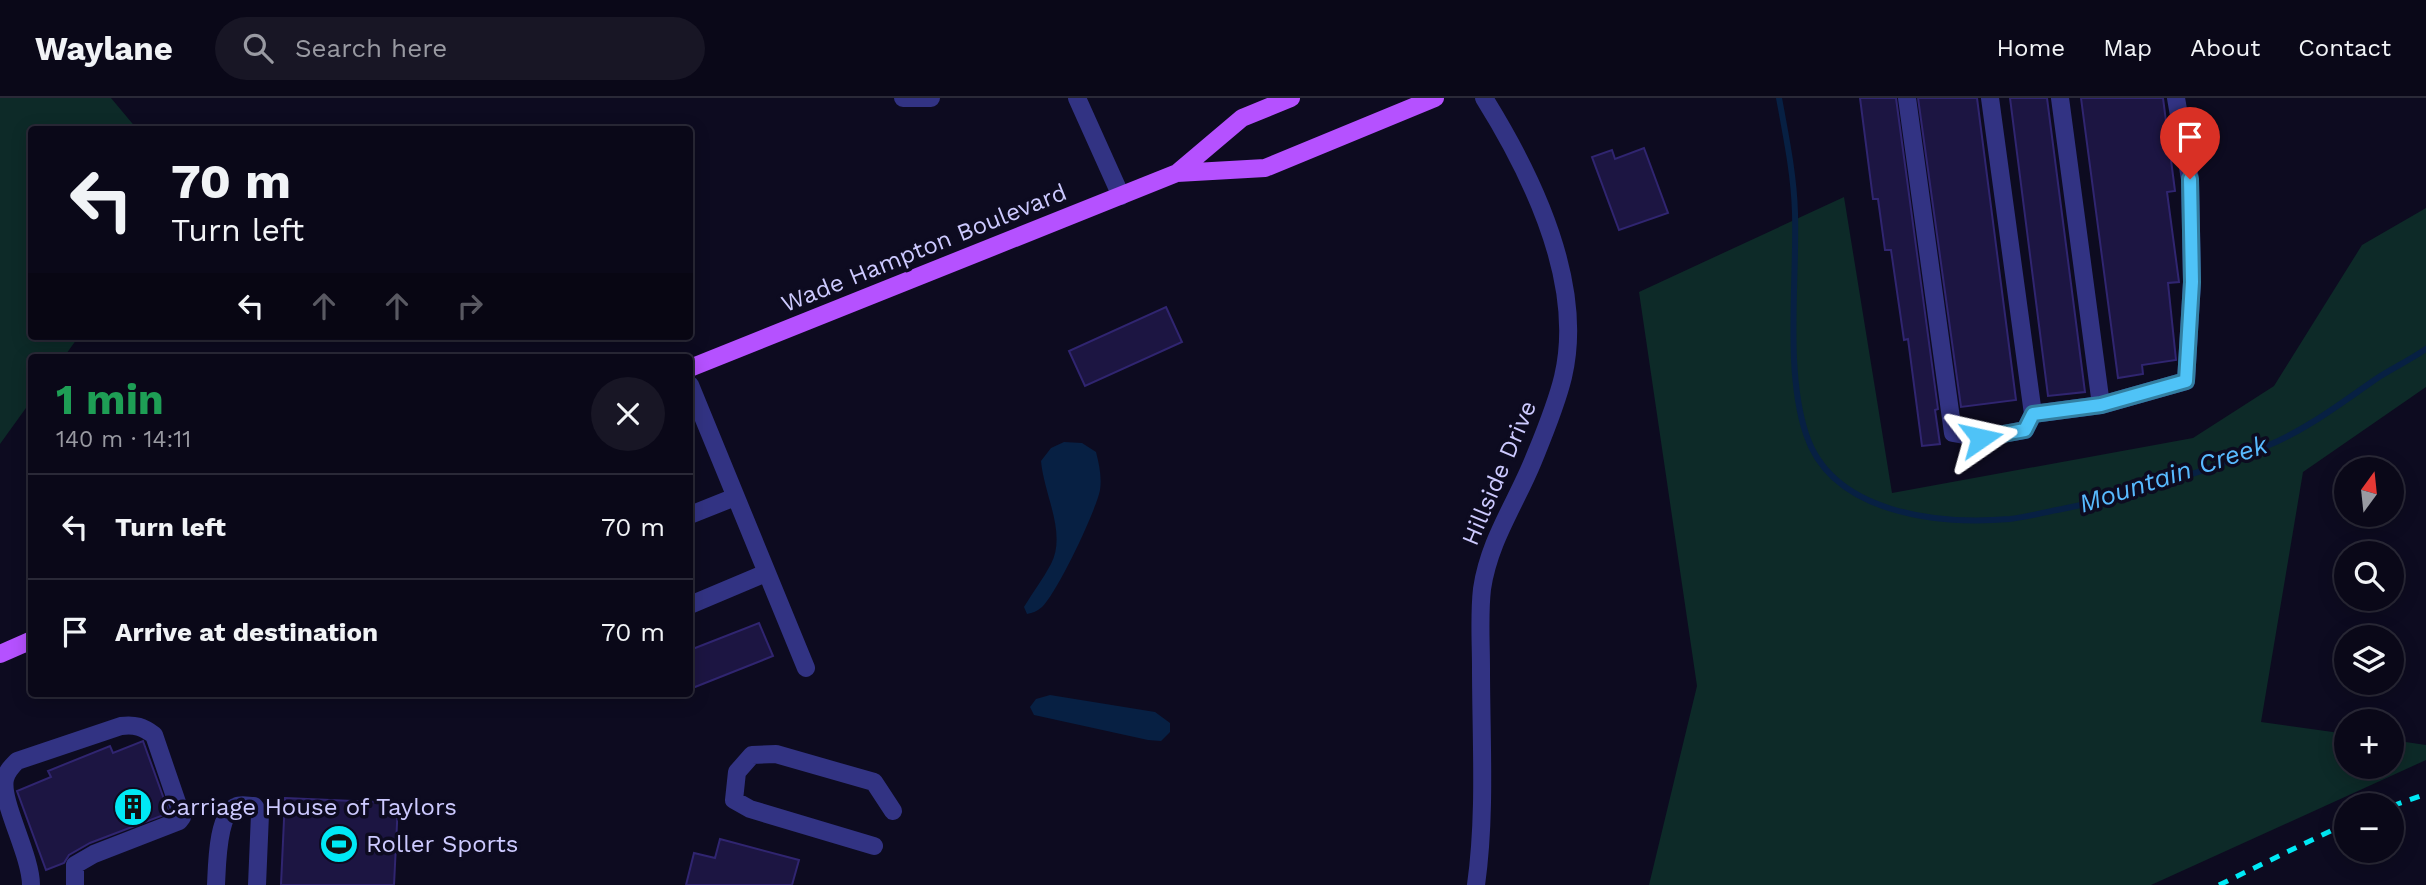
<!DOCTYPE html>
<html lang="en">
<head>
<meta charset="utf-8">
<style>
  :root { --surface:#0a0818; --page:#181625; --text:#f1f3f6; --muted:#999aa2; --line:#2a2937 }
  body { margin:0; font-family:"Work Sans",sans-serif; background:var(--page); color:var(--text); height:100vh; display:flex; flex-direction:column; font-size:26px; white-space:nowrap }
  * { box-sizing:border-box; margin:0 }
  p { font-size:23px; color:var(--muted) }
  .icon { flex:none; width:38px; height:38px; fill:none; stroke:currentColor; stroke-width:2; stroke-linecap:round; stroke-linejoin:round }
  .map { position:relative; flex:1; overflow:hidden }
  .sheet { position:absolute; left:28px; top:256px; width:665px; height:343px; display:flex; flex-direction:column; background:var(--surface); border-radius:7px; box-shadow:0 4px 18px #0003,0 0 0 2px var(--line) }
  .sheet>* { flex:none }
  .hud { position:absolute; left:28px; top:28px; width:665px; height:214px; border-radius:7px; box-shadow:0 4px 18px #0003,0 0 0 2px var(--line); background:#0a0818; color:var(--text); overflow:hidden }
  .needle { width:46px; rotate:15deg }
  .buttons { position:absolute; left:2334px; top:359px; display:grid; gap:14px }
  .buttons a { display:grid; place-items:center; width:70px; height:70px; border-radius:50%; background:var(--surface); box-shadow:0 4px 18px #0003,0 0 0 2px var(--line); font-size:35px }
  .pin { position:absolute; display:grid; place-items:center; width:60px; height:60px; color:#fff; margin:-72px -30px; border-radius:50% 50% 50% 0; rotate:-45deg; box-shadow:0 0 7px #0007 }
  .pin .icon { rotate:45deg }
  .me { position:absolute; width:77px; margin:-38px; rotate:79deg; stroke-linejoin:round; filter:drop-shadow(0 0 5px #0008) }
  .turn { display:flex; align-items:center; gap:24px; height:147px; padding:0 28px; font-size:32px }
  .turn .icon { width:91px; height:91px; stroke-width:2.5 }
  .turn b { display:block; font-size:49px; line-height:60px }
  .lanes { display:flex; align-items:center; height:66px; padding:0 28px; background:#0003; justify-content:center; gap:35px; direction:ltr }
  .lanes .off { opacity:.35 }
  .round { display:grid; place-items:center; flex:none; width:74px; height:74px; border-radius:37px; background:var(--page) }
  .head { display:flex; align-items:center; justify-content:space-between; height:119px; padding:0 28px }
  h1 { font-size:42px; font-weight:700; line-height:52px; color:#1e9e55 }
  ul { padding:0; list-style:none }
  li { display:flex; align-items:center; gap:21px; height:105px; padding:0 28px; border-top:2px solid var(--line) }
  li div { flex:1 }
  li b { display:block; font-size:26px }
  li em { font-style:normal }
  header { display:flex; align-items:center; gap:42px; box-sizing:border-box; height:98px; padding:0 35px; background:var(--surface); border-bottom:2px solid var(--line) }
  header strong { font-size:33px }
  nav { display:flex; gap:38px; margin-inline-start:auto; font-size:24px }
  .search { width:490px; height:63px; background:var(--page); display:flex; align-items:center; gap:18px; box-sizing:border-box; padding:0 24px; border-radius:38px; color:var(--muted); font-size:26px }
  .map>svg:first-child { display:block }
  .green { fill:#0d2a28 }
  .water { fill:#072043 }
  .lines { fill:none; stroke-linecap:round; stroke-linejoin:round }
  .stream { stroke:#072043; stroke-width:6 }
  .building { fill:#1c1542; stroke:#302570; stroke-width:2 }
  .minor { stroke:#323383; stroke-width:18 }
  .major { stroke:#b551ff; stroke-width:18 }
  .rail { stroke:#00e9f5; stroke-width:5; stroke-dasharray:10 9; stroke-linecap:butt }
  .route-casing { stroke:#337fa1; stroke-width:18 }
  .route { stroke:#4fc3f7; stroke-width:12 }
  .labels { text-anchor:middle; stroke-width:7; stroke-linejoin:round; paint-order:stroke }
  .street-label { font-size:24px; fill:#cdcaff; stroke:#0d0b20 }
  .poi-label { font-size:24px; fill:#cdcaff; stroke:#0d0b20; text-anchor:start }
  .water-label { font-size:26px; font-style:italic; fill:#58baff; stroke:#0d0b20 }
</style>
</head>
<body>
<header>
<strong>Waylane</strong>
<div class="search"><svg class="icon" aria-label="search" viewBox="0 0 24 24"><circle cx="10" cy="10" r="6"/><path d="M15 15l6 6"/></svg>Search here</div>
<nav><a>Home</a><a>Map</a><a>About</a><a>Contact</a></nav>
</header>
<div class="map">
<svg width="2426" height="787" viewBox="0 0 2426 787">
  <rect width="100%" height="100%" fill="#0d0b20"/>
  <path class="green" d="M 0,0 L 111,0 L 137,31 L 32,32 L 32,238 L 79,238 L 64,259 L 32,259 L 31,303 L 0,346 Z
    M 1844,99 L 1892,395 L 2193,340 L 2274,288 L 2362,147 L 2426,110 L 2426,289 L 2303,374 L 2261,624 L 2347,636 L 2347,668 L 2392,668 L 2392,642 L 2426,647 L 2426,662 L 2151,787 L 1649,787 L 1697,588 L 1639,194 Z"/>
  <path class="water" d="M 1064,344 L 1082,345 L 1096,354 C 1099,366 1102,379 1100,392 C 1096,413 1057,495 1042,509 C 1037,513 1033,515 1027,516 L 1024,509 C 1033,494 1043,481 1051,466 C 1067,435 1044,397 1041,363 L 1051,350 Z
    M 1050,597 L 1155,614 L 1170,625 L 1170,634 L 1161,643 L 1148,642 L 1034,617 L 1030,609 L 1036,601 Z"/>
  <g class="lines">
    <path class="stream" d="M 1779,0 C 1786,38 1794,77 1795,115 C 1797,183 1785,273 1806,336 C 1832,416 1938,427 2010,421 C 2027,419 2045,414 2062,411 C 2132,397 2202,375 2269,347 C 2309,330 2341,305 2376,281 C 2393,270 2410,262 2426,251"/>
  </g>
  <path class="building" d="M 1860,0 L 1896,0 L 1938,311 L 1935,312 L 1940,346 L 1922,348 L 1908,241 L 1904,242 L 1891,152 L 1885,152 L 1878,101 L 1873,101 Z
    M 1918,0 L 1977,0 L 2016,302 L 1961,309 Z
    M 2010,0 L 2047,0 L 2085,294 L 2048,298 Z
    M 2081,0 L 2163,0 L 2175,93 L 2167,94 L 2179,184 L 2168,185 L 2176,262 L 2142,267 L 2143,276 L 2118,280 Z
    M 1644,50 L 1668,115 L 1619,132 L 1592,59 L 1612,52 L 1615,61 Z
    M 1166,209 L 1182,244 L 1085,288 L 1069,253 Z
    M 759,525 L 773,558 L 690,591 L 690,552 Z
    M 143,643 L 169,715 L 90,745 L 69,757 L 64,765 L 46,772 L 17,693 L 51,679 L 48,673 L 110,648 L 113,655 Z
    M 285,700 L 398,705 L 394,787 L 281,787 Z
    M 720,741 L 799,762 L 792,787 L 686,787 L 694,755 L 715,760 Z"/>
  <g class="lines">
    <path class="minor" d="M 903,0 L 931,0
      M 1077,0 L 1121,98
      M 1907,0 L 1953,335 L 1981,340 L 2025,332 L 2033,316 L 1990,0
      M 690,287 L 806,570
      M 2101,307 L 2186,283 L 2192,184 L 2190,81 L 2176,0
      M 2033,316 L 2101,307 L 2060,0
      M 690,417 L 735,399
      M 690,507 L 766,475
      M 874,748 L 750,711 L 734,702 L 737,674 L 752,657 L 776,656 L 874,684 L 893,713
      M 31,787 C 31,757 0,703 5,681 C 7,673 12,668 17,663 L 121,628 C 135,626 143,629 154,637 L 182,719 L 179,723 L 94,756 L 75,767 L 75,787
      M 216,787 C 217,769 217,714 237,708 C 241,706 249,708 254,708 L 260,716 L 257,787
      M 1476,787 C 1486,716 1481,642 1481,570 C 1481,544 1479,517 1482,491 C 1489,443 1515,407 1533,363 C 1544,336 1556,308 1563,279 C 1585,186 1532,77 1484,0"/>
    <path class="major" d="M 1177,75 L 1242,20 L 1291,0
      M 690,270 L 1177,75 L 1265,70 L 1435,0
      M 0,556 L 32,542"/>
    <path class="rail" d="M 2392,708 L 2426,696
      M 2219,787 L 2347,725"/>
  </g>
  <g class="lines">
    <defs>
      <path id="route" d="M 1981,340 L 2025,332 L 2033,316 L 2101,307 L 2186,283 L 2192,184 L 2190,81"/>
    </defs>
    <use href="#route" class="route-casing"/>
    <use href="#route" class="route"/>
  </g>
  <defs>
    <symbol id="building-disc" viewBox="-11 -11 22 22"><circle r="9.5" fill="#00e9f5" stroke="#0d0b20"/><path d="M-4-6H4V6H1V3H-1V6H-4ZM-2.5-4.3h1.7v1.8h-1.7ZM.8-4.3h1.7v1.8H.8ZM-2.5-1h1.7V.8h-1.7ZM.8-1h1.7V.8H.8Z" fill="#111"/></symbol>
    <symbol id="stadium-disc" viewBox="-11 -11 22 22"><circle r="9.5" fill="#00e9f5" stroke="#0d0b20"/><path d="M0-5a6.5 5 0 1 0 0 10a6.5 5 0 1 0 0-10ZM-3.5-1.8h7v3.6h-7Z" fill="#111"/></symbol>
  </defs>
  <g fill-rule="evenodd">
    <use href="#building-disc" x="111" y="687" width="44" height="44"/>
    <use href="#stadium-disc" x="317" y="724" width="44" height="44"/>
  </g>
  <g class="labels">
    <g class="street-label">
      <text transform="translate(924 150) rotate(-22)" y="8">Wade Hampton Boulevard</text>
      <text transform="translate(1499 375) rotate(-67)" y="8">Hillside Drive</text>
    </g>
    <g class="poi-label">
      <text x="160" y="717">Carriage House of Taylors</text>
      <text x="366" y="754">Roller Sports</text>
    </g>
    <g class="water-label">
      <text transform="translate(2173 376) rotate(-18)" y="9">Mountain Creek</text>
    </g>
  </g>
</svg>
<div class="buttons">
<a><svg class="needle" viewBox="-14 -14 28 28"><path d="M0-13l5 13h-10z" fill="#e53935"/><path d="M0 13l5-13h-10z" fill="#999aa2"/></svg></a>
<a><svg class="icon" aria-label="search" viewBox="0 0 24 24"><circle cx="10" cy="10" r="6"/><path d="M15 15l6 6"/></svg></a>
<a><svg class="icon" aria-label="layers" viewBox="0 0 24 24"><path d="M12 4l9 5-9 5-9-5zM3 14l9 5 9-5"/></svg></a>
<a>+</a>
<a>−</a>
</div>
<div class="pin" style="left:2190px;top:81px;background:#d93025"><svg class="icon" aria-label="arrive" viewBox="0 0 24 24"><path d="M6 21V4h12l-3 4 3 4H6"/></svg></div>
<svg class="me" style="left:1981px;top:340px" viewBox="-20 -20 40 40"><path d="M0-17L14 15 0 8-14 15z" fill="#4fc3f7" stroke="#fff" stroke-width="4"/></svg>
<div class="hud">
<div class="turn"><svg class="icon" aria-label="left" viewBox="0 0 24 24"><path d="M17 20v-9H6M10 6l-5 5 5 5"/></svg><div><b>70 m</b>Turn left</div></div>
<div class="lanes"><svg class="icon" aria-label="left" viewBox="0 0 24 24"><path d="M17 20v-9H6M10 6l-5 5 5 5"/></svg><svg class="icon off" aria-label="ahead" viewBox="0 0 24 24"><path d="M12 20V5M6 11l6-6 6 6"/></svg><svg class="icon off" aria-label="ahead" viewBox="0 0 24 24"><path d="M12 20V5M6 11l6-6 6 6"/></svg><svg class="icon off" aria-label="right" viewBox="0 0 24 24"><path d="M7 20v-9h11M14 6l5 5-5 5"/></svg></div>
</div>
<section class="sheet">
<div class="head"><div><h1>1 min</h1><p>140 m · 14:11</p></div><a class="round"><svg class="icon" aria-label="close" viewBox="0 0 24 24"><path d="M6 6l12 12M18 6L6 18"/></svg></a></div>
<ul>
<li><svg class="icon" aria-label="left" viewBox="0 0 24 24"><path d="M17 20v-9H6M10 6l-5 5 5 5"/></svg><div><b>Turn left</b></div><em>70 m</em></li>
<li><svg class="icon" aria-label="arrive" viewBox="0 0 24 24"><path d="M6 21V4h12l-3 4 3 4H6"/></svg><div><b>Arrive at destination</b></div><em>70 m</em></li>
</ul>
</section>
</div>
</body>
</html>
